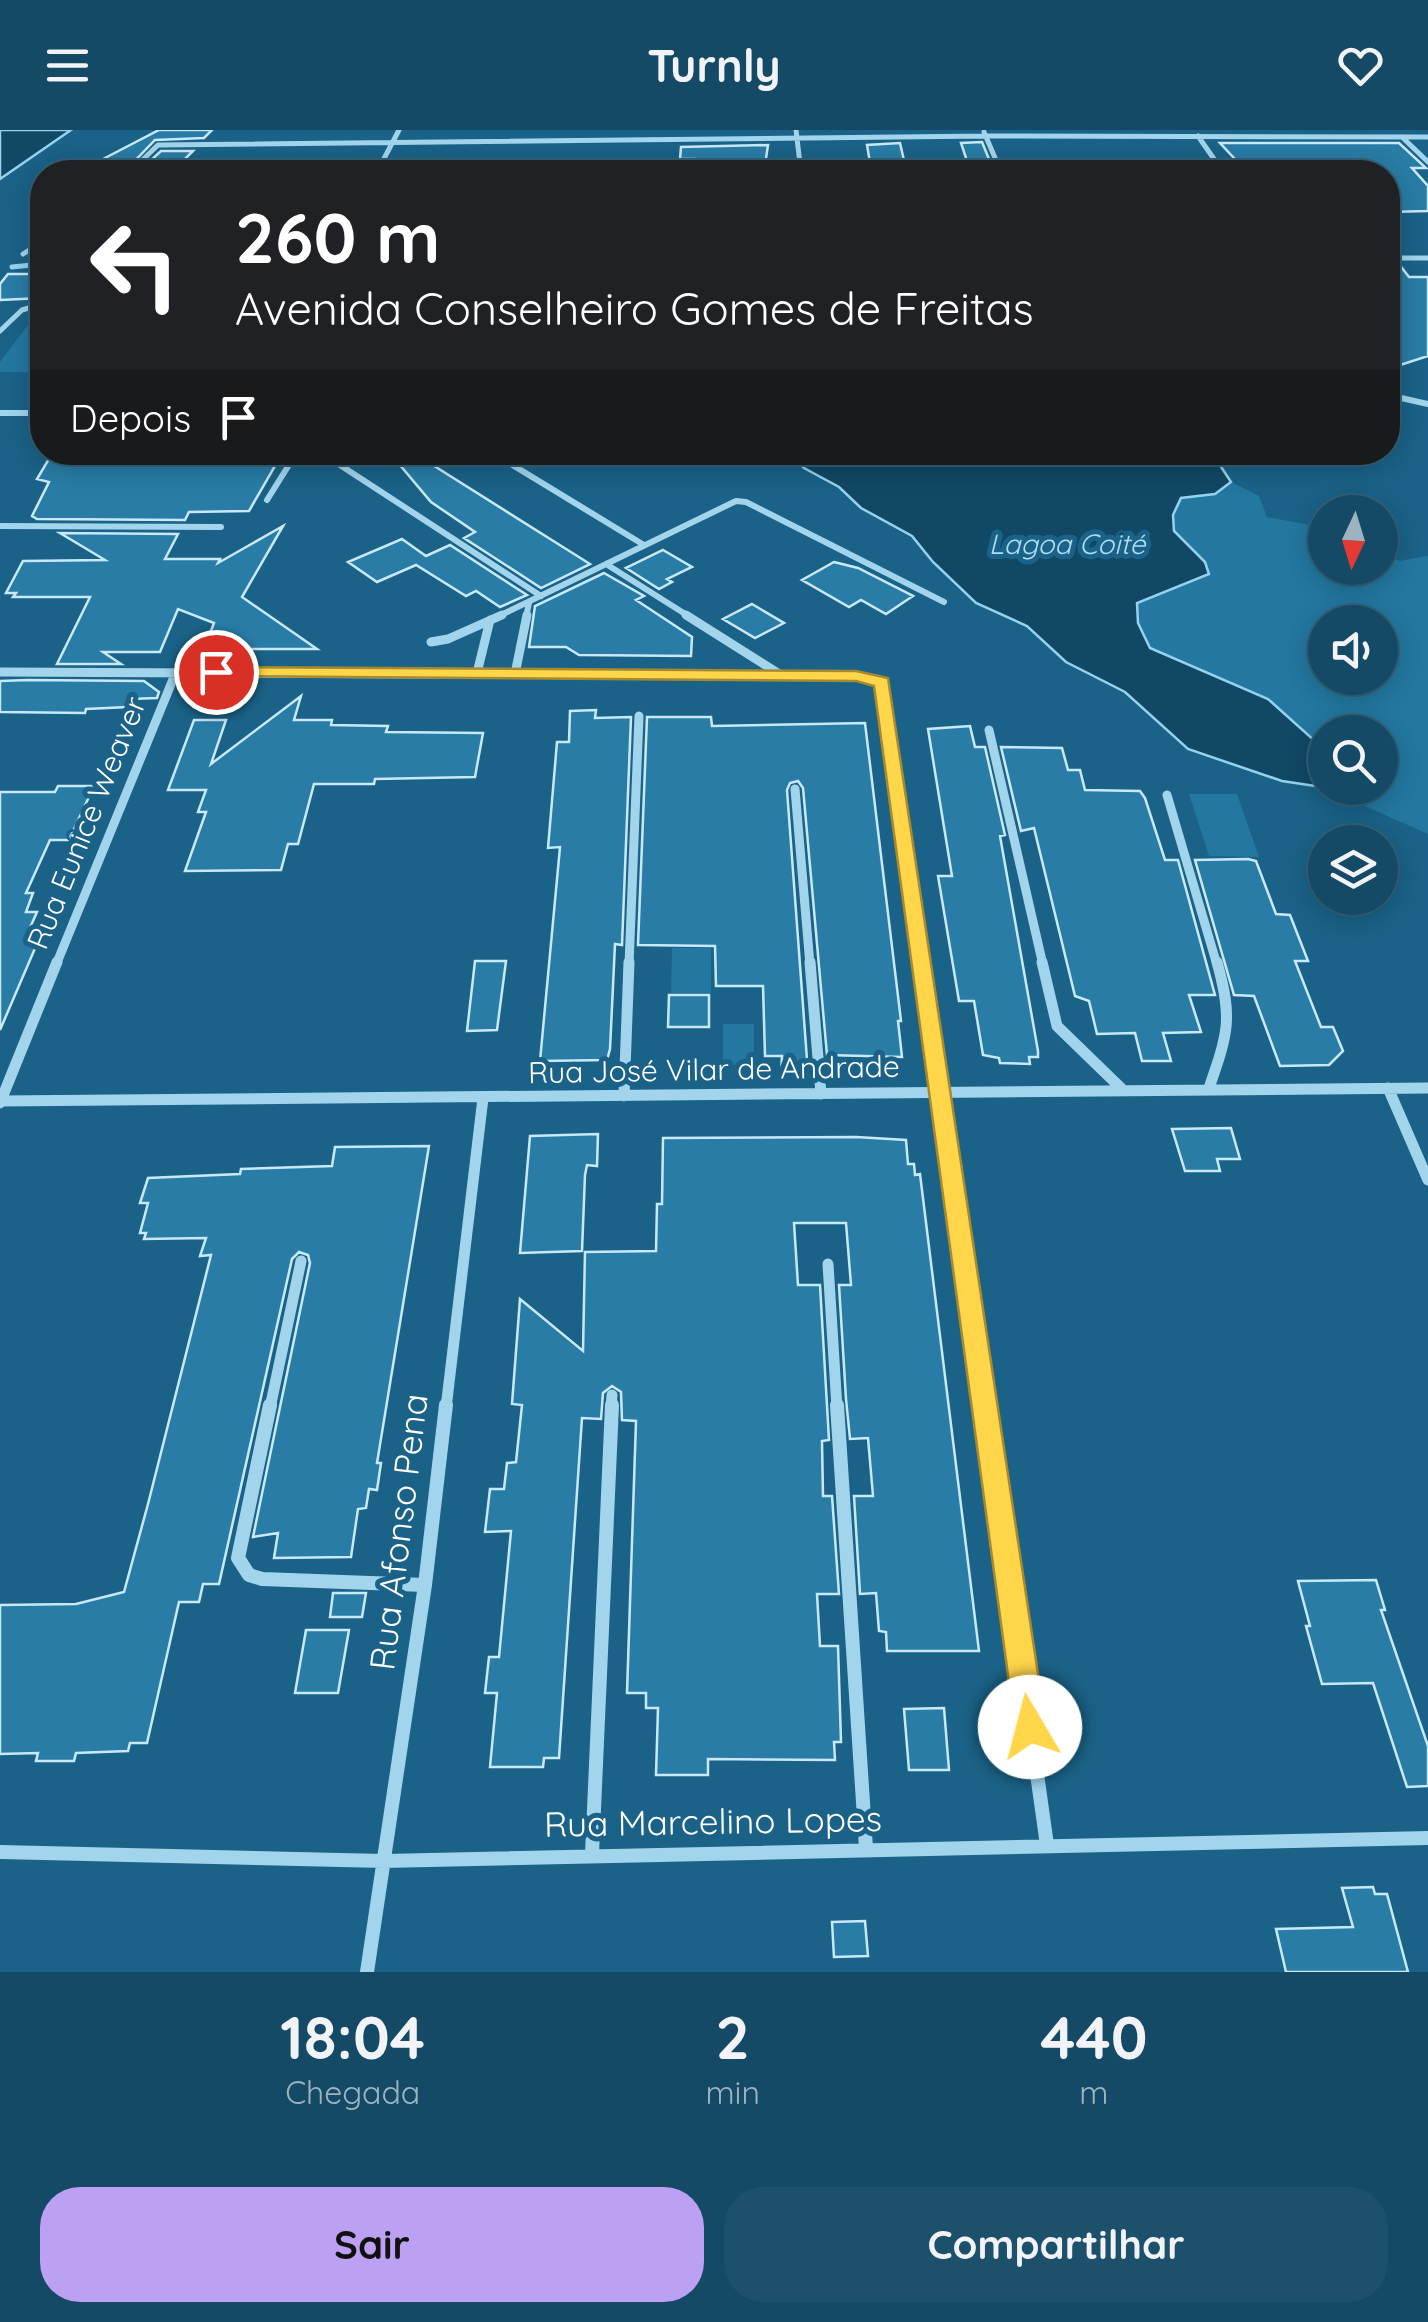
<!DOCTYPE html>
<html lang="pt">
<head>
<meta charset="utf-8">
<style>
  :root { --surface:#144a65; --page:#1d516b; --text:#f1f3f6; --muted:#9db3bf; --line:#336279; --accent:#bca0f2 }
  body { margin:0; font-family:Quicksand,sans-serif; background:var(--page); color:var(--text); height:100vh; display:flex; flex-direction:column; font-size:38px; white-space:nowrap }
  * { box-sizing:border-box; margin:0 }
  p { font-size:32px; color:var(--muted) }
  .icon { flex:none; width:55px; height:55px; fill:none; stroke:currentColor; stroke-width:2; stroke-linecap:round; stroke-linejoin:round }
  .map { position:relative; height:1842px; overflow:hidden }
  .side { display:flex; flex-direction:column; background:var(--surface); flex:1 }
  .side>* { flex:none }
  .top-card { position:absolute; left:30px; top:30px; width:1370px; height:305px; border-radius:40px; box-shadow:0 5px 25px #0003,0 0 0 2px var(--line); background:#202124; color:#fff; overflow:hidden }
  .needle { width:65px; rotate:184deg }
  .controls { position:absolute; left:1308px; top:365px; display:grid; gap:20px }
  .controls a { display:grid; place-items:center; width:90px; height:90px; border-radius:50%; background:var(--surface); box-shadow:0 5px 25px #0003,0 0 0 2px var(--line); font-size:50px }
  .pin { position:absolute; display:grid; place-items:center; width:85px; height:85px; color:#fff; margin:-42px; border:5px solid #fff; border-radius:50%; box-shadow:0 2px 10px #0007 }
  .me { position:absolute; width:110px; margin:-55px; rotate:352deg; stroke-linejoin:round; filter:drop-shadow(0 0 8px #0008) }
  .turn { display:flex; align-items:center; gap:35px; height:210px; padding:0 40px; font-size:45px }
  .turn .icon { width:130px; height:130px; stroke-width:2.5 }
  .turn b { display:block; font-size:70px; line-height:85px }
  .then { display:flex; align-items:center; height:95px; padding:0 40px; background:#0003; gap:20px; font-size:38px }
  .eta { display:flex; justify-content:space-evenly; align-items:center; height:170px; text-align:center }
  .eta b { font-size:60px; font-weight:700; line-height:70px }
  .button { display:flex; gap:20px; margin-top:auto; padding:20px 40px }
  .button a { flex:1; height:115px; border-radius:40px; background:var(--accent); color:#111; font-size:40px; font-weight:700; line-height:115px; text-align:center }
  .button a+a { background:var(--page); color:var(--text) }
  header { display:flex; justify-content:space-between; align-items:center; height:130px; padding:0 40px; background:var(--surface); font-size:45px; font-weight:700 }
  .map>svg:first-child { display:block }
  .green { fill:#2377a0; fill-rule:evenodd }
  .water { fill:#114865; stroke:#95d2ee; stroke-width:2.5 }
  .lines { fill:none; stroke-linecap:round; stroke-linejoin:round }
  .stream { stroke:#95d2ee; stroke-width:5 }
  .building { fill:#297ca6; stroke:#c8e9f9; stroke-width:2.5 }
  .street-far4 { stroke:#a2d4ec; stroke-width:5 }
  .street-far3 { stroke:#a2d4ec; stroke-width:6 }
  .street-far2 { stroke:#a2d4ec; stroke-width:9 }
  .street-far1 { stroke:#a2d4ec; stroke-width:11 }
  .street { stroke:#a2d4ec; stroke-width:14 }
  .route { fill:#ffd54a; stroke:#a68a30; stroke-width:2.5 }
  .labels { text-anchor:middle; stroke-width:10; stroke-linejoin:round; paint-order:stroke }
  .far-water-label { font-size:28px; font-style:italic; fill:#aeddf4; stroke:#1a6287 }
  .street-label { font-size:30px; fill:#fff; stroke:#1a6287 }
  .near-street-label { font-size:35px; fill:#fff; stroke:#1a6287 }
</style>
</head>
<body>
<header><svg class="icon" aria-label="menu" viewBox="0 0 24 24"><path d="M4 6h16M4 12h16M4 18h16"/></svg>Turnly<svg class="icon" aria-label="heart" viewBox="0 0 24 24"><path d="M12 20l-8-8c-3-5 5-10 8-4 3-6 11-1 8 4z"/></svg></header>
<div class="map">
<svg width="1428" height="1842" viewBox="0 0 1428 1842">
  <rect width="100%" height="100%" fill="#1a6287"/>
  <path class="green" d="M 37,183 L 42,183 L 42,242 L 0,242 L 0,232 Z
    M 1231,352 L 1259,366 L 1267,387 L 1325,398 L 1325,438 L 1380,438 L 1380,422 L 1399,431 L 1428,426 L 1428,704 L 1322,657 L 1316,612 L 1198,541 L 1150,518 L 1138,493 L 1137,473 L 1170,458 L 1204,432 L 1174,401 L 1173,385 L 1181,368 L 1215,364 ZM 1325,492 L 1380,492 L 1380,548 L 1325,548 ZM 1325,602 L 1380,602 L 1380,658 L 1325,658 Z
    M 1189,664 L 1237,664 L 1259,727 L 1209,726 Z
    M 672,818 L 711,818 L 711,863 L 671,863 Z
    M 723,894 L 754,894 L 754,935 L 723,935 Z"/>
  <path class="water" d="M 0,0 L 71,0 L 0,49 Z
    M 789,323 L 1212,323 L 1231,352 L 1215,364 L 1181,368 L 1173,385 L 1174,401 L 1205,432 L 1209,444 L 1137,473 L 1138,493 L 1150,518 L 1268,569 L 1316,612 L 1322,657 L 1282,651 L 1188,619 L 1125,562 L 1066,532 L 1027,496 L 976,473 L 933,432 L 912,406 L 861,378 L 839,357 L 804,338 Z"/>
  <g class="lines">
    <path class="stream" d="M 12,137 L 42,134"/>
  </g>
  <path class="building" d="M 159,0 L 212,0 L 204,8 L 155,10 L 124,42 L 78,42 Z
    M 982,12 L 991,34 L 967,31 L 961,13 Z
    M 900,13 L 906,39 L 871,39 L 867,15 Z
    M 1220,13 L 1399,13 L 1426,38 L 1412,38 L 1428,56 L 1428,81 L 1388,82 L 1388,42 L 1247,42 Z
    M 768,15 L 764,42 L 679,42 L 695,41 L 699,36 L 695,29 L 680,29 L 681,17 Z
    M 161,21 L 193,21 L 172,42 L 138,42 Z
    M 1388,134 L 1399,134 L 1409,147 L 1428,147 L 1428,226 L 1388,239 Z
    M 8,144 L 42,144 L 42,168 L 0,170 L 0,154 Z
    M 53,322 L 283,322 L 249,381 L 189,382 L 185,390 L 37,389 L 32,386 L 49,352 L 37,349 Z
    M 389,322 L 412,322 L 590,434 L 541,458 L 464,408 L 475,402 L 431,372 Z
    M 283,396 L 242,467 L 317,519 L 204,519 L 214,493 L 178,479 L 160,522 L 103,522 L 121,534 L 57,534 L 90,467 L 13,467 L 16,463 L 6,463 L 23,431 L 105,430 L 60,403 L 178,404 L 165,429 L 220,429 L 218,433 Z
    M 402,409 L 426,426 L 450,415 L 527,465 L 500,477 L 476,461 L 466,466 L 416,435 L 377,452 L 348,432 Z
    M 663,420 L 692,437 L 667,449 L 672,452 L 659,459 L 626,438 Z
    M 834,432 L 858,438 L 913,466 L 886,484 L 861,470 L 849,477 L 802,450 Z
    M 604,443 L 644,466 L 636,470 L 692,507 L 691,526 L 579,525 L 566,517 L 529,517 L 535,476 Z
    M 752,474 L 784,493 L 755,508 L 723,489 Z
    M 28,550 L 144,551 L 159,562 L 157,568 L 130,569 L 128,577 L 86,579 L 85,583 L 0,582 L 0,551 Z
    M 301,566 L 294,590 L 332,590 L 331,595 L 388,596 L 386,602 L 483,603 L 475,647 L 375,649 L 374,654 L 314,654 L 298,714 L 288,714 L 281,740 L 185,741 L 206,682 L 198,682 L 206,660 L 168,660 L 194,590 L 226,590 L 211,634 Z
    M 596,580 L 595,588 L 631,587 L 622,815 L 615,814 L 610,919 L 607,930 L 540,931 L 560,717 L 548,718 L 557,612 L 569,612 L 570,581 Z
    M 647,587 L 711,587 L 712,596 L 865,593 L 901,891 L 898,891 L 902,927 L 827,925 L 803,658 L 798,651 L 790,653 L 787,660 L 808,943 L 781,943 L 782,926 L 765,926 L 763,856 L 716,856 L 715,816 L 638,815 Z
    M 970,596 L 975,617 L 985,617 L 1005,705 L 1000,706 L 1038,921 L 1038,927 L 1029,927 L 1030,934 L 1000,933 L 999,928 L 983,925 L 974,871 L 959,871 L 938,746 L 952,746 L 928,599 Z
    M 1001,617 L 1062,618 L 1068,640 L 1080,640 L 1085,660 L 1140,661 L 1145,668 L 1165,730 L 1178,730 L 1215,865 L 1189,865 L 1201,902 L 1163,903 L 1171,931 L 1142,931 L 1135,903 L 1097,904 L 1089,871 L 1075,866 L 1034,698 L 1021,701 Z
    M 58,656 L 94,656 L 69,710 L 50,710 L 26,763 L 33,763 L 26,782 L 37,782 L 25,809 L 39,809 L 0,900 L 0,662 L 55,662 Z
    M 1248,729 L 1256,731 L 1276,784 L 1290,785 L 1308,831 L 1295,831 L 1321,897 L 1333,897 L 1343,921 L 1329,935 L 1280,936 L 1254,866 L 1234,865 L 1195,730 Z
    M 475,831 L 506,831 L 497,900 L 467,901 Z
    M 669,865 L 709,865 L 709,897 L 668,897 Z
    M 1231,998 L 1240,1029 L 1217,1029 L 1220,1041 L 1185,1041 L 1172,999 Z
    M 598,1004 L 597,1036 L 587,1035 L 585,1045 L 582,1121 L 520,1123 L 530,1006 Z
    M 856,1007 L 906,1010 L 908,1034 L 914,1034 L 915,1045 L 920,1044 L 979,1521 L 887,1521 L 886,1502 L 879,1501 L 876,1463 L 860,1464 L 854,1366 L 873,1366 L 868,1308 L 850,1309 L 846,1269 L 839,1155 L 851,1155 L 846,1093 L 794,1093 L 798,1155 L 820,1155 L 829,1310 L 822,1311 L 823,1366 L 832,1366 L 839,1464 L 817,1464 L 820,1516 L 838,1516 L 841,1612 L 834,1612 L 835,1630 L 708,1629 L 708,1645 L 656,1645 L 658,1578 L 646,1578 L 646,1563 L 627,1563 L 636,1291 L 622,1290 L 621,1262 L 612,1256 L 603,1263 L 601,1289 L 582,1288 L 559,1628 L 544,1628 L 543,1637 L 490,1637 L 497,1563 L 485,1563 L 489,1527 L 499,1527 L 511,1401 L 485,1402 L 490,1359 L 504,1359 L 507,1333 L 516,1332 L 522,1275 L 512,1274 L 520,1169 L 583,1221 L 585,1122 L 656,1121 L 657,1074 L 662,1074 L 663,1008 Z
    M 429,1016 L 377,1333 L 381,1333 L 377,1360 L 369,1359 L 366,1378 L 358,1379 L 351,1427 L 274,1428 L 278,1403 L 253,1407 L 310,1133 L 308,1125 L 299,1122 L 292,1129 L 219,1454 L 203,1454 L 199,1472 L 179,1472 L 147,1613 L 130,1613 L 128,1621 L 76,1623 L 74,1631 L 36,1631 L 38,1623 L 0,1624 L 0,1475 L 76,1474 L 124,1462 L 148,1374 L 211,1125 L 200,1126 L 206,1108 L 144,1109 L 146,1103 L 140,1103 L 148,1073 L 140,1073 L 148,1048 L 240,1044 L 241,1039 L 332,1036 L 335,1017 Z
    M 1376,1450 L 1385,1480 L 1381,1480 L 1428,1616 L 1428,1656 L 1407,1657 L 1373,1553 L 1322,1554 L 1306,1496 L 1310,1496 L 1298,1451 Z
    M 333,1463 L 366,1463 L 362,1487 L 330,1487 Z
    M 306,1500 L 349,1500 L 338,1563 L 295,1563 Z
    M 944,1578 L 949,1640 L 909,1640 L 904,1579 Z
    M 1373,1757 L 1375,1764 L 1387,1764 L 1408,1842 L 1286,1842 L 1276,1799 L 1353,1797 L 1342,1758 Z
    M 865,1791 L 868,1826 L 834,1827 L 832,1792 Z"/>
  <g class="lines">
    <path class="street-far4" d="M 796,0 L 801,42
      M 984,2 L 1001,42
      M 1198,6 L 1223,42
      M 1402,7 L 1428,32
      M 591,34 L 693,35
      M 130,42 L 158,15 L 986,6 L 1428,7
      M 377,42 L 399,0
      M 23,124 L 42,112
      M 1388,128 L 1428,128
      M 0,201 L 22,180 L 42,174"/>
    <path class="street-far3" d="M 1388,265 L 1428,274
      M 0,283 L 42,283
      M 320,322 L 541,466
      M 491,322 L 644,415
      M 267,370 L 297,322
      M 0,396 L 221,397
      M 606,434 L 690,487
      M 497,487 L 736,371 L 746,372 L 944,472
      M 526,487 L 529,473"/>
    <path class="street-far2" d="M 686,485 L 781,545
      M 431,512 L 448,509 L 502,485
      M 0,542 L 856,546 L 882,552 L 922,835
      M 477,543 L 490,490
      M 515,544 L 527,485
      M 989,600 L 1043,835
      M 795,659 L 810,835
      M 1167,665 L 1217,835
      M 56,835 L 176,542
      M 629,835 L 639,586"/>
    <path class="street-far1" d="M 810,832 L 821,964
      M 922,832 L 985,1278
      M 1042,832 L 1057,896 L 1124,961
      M 1209,958 C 1228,903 1233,889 1217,832
      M 1388,958 L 1428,1050
      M 624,966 L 629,832
      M 0,971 L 1428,958
      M 0,973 L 57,832
      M 828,1134 L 837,1278
      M 270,1278 L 301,1131
      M 446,1278 L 483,968
      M 611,1278 L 612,1265"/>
    <path class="street" d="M 270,1275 L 238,1428 L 249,1445 L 262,1449 L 425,1455
      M 837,1275 L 866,1718
      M 985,1275 L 1047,1715
      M 0,1722 L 384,1731 L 1428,1708
      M 592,1724 L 612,1275
      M 367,1842 L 425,1455 L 446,1275"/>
  </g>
  <path class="route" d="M 216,537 L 856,541 L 888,548 L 1046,1597 L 1042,1608 L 1030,1613 L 1019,1608 L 1015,1597 L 874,556 L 856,551 L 209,546 L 209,539 Z"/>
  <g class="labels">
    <g class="far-water-label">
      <text x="1067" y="424">Lagoa Coité</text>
    </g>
    <g class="street-label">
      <text transform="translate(87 693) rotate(-68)" y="10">Rua Eunice Weaver</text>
      <text transform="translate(714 940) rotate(-1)" y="10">Rua José Vilar de Andrade</text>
    </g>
    <g class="near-street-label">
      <text transform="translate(399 1402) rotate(-83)" y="12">Rua Afonso Pena</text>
      <text transform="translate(713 1692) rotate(-1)" y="12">Rua Marcelino Lopes</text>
    </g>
  </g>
</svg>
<div class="controls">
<a><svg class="needle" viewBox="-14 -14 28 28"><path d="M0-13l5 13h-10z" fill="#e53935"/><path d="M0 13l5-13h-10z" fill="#9db3bf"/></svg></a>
<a><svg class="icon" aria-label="sound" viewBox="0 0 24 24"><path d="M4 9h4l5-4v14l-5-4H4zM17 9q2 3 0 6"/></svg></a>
<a><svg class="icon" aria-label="search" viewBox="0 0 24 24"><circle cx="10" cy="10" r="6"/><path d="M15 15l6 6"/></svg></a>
<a><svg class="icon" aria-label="layers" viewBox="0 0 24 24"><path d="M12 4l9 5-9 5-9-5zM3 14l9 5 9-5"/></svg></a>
</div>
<div class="pin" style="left:216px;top:542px;background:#d93025"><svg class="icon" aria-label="arrive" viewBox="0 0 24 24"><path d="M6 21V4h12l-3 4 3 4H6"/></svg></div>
<svg class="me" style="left:1030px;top:1597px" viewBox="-20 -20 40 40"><circle r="19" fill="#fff"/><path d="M0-13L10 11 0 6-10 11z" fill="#ffd54a"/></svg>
<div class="top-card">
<div class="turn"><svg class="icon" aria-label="left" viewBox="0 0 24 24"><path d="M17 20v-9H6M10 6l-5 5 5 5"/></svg><div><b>260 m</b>Avenida Conselheiro Gomes de Freitas</div></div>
<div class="then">Depois<svg class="icon" aria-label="arrive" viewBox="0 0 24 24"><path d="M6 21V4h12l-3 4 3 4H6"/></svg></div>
</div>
</div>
<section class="side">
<div class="eta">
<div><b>18:04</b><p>Chegada</p></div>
<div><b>2</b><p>min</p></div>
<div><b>440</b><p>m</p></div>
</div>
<div class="button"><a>Sair</a><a>Compartilhar</a></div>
</section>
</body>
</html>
